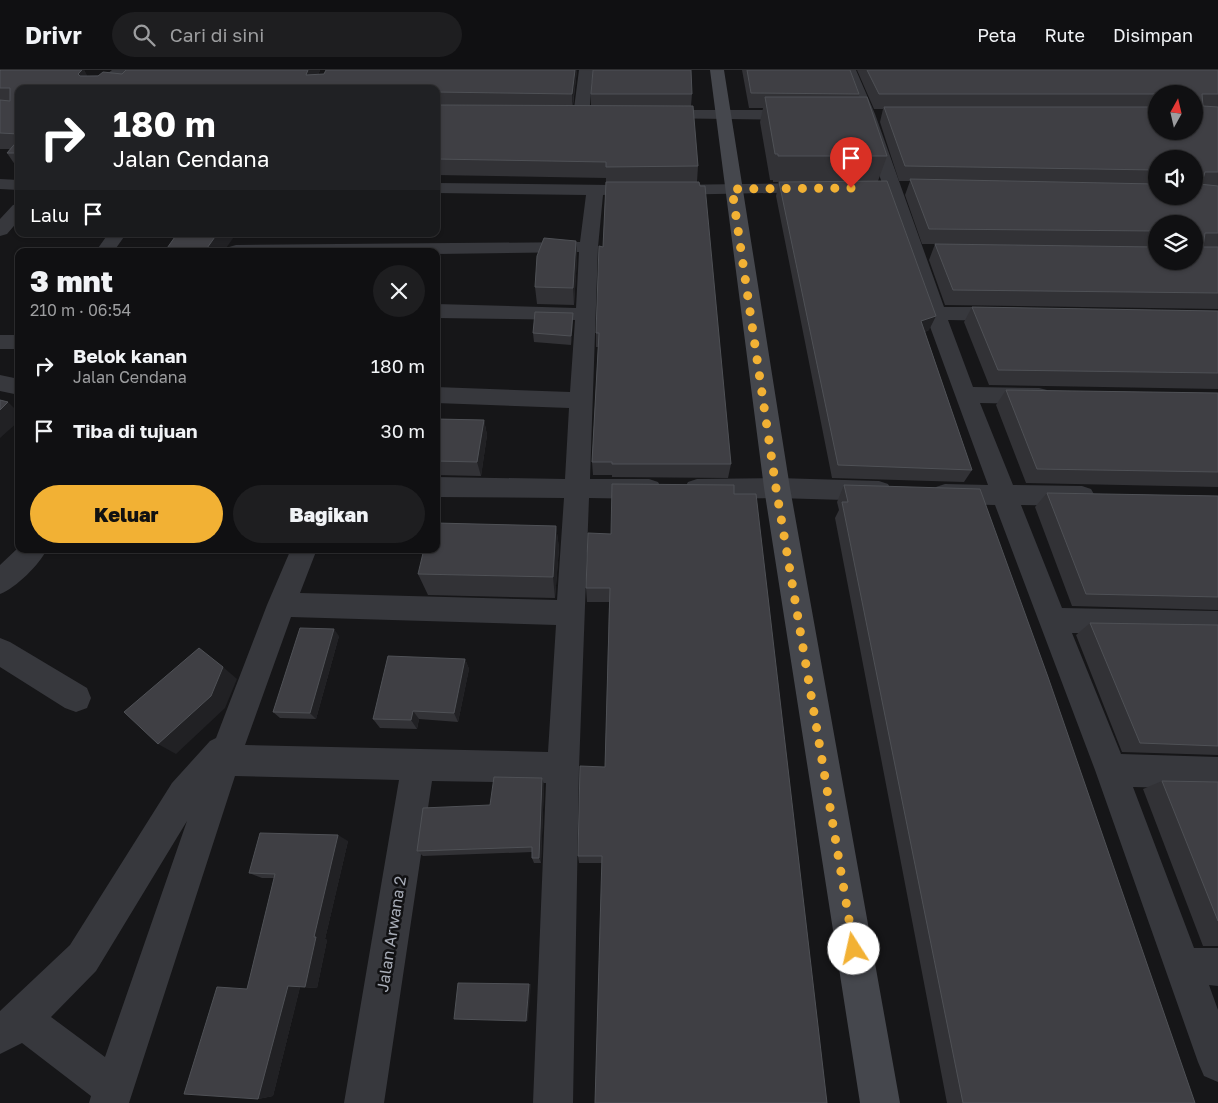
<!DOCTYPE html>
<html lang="id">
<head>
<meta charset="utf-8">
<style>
  :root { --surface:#101012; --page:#1e1e20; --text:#f1f3f6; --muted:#9c9d9f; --line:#303032; --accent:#f2b134 }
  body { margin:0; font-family:"Golos Text",sans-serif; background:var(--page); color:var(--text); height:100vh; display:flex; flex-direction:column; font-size:19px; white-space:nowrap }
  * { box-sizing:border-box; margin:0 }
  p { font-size:16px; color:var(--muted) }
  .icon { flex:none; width:28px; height:28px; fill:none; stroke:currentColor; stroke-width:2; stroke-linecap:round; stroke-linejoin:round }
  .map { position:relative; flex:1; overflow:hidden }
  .sheet { position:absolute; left:15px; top:178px; width:425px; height:305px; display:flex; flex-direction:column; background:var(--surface); border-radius:10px; box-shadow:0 1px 4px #0004,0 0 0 1px var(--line) }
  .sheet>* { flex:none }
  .hud { position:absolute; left:15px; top:15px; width:425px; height:152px; border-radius:10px; box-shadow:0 1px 4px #0004,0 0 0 1px var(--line); background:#202124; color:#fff; overflow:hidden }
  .needle { width:32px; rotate:8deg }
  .tools { position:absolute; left:1148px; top:15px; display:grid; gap:10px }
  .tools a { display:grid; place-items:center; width:55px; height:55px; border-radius:50%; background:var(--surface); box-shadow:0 1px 4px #0004,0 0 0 1px var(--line); font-size:25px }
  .pin { position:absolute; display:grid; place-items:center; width:42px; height:42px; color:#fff; margin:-51px -21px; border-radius:50% 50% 50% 0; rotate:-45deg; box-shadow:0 0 5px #0007 }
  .pin .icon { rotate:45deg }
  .me { position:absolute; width:55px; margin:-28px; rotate:350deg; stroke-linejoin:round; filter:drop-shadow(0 0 4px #0008) }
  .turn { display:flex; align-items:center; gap:18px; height:105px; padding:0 15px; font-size:22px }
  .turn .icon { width:65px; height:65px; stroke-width:2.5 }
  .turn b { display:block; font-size:35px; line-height:42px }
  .then { display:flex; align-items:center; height:48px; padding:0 15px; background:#0003; gap:10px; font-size:19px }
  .round { display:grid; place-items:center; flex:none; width:52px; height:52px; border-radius:26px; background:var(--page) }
  .head { display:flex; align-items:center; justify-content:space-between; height:85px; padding:0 15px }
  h1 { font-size:30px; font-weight:800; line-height:38px }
  .action { display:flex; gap:10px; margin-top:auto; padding:10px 15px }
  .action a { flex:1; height:58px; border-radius:30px; background:var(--accent); color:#111; font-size:20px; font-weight:800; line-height:58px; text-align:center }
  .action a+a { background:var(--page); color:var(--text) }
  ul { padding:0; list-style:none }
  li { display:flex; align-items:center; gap:15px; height:65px; padding:0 15px }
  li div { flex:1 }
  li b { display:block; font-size:19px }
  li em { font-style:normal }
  header { display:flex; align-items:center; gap:30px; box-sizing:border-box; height:70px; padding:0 25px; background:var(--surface); border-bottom:1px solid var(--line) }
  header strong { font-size:24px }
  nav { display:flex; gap:28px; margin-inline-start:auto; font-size:18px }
  .search { width:350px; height:45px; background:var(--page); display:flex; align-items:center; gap:12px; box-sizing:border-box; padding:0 18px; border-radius:28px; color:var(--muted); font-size:19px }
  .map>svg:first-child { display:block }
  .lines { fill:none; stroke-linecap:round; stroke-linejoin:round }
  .minor { fill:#37383d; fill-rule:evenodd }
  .secondary { fill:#45474d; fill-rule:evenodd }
  .wall { fill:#323236; fill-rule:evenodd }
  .shaded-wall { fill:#212124 }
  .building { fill:#3f3f44; stroke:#4f5156 }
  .route { stroke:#f2b134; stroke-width:9; stroke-dasharray:0 16.2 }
  .labels { text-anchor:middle; stroke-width:5; stroke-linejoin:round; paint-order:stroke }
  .near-street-label { font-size:16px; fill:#a8adb8; stroke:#111113 }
</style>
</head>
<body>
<header>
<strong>Drivr</strong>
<div class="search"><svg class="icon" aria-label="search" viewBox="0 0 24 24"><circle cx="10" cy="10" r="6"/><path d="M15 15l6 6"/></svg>Cari di sini</div>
<nav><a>Peta</a><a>Rute</a><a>Disimpan</a></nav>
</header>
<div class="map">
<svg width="1218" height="1033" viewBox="0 0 1218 1033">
  <rect width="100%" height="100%" fill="#161618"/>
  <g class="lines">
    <path class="minor" d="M 112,0 L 128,0 L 106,19 L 89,19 Z
      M 579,0 L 593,0 L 589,46 L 587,49 L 575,49 L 573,46 Z
      M 842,0 L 856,0 L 875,44 L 944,237 L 1006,237 L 1013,239 L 1016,244 L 1013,249 L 1006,251 L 948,250 L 973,317 L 1039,318 L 1047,320 L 1050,326 L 1047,332 L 1039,334 L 980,333 L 1013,415 L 1082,416 L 1091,419 L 1095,426 L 1091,433 L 1082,436 L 1021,435 L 1062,538 L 1218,541 L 1218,565 L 1072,563 L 1121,684 L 1218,687 L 1218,719 L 1133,717 L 1194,878 L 1218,878 L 1218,916 L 1209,915 L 1218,940 L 1218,1012 L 1204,1006 L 1198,992 L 1095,700 L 995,435 L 945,434 L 936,431 L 932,424 L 936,417 L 945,414 L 988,415 L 925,243 L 859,44 Z
      M 658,40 L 800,40 L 806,42 L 808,45 L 806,48 L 800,50 L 652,48 L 650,45 L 652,42 Z
      M 0,109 L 19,110 L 19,120 L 0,119 Z
      M 436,113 L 612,115 L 618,116 L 621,120 L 618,124 L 603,125 L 598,177 L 590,409 L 649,409 L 658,412 L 662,419 L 658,426 L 649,429 L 589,428 L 579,698 L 573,1033 L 533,1033 L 546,713 L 432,711 L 384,1033 L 344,1033 L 399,710 L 235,706 L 129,1033 L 89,1033 L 91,1026 L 22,973 L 0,984 L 0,941 L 70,875 L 172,713 L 210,671 L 216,668 L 267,535 L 291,479 L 317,479 L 300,523 L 557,530 L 564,428 L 436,427 L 436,407 L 565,409 L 569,338 L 436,333 L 436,317 L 570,322 L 575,250 L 436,248 L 436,234 L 576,238 L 579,182 L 436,184 L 436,181 L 226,181 L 229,177 L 236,175 L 580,172 L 586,125 L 436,123 ZM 291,547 L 556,555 L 548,682 L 245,675 ZM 187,751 L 105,987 L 51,947 L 96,901 Z
      M 815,113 L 821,114 L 824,118 L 821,122 L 668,125 L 662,124 L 659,120 L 662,116 L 668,115 Z
      M 19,134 L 19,150 L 7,164 L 0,166 L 0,149 L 13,135 Z
      M 108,164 L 126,164 L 114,181 L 96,181 Z
      M 0,265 L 19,265 L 19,279 L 0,279 Z
      M 0,305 L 19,309 L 19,325 L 0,321 Z
      M 777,408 L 879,411 L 888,414 L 892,421 L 888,428 L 879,431 L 777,428 L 697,429 L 688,426 L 684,419 L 688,412 L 697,409 Z
      M 19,477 L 19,479 L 47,479 C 40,494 16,518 0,524 L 0,495 Z
      M 0,568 L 10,572 L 87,618 L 91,628 L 87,638 L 76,642 L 65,638 L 0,597 Z"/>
    <path class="secondary" d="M 710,0 L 724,0 L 790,418 L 900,1033 L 860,1033 L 764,418 Z"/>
  </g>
  <path class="wall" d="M 0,0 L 84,0 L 87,6 L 122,4 L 126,0 L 320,0 L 318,5 L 324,4 L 326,0 L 577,0 L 573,36 L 591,36 L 591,24 L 692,24 L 691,36 L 698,96 L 697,112 L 731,394 L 728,408 L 612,407 L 612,405 L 593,405 L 592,392 L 598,277 L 596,277 L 596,263 L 603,177 L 606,108 L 436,105 L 436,19 L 19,19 L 19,99 L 18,99 L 7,83 L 10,79 L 0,79 Z
    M 742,0 L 850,0 L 859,24 L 859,27 L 887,86 L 878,111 L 929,260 L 925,262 L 972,400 L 964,412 L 832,408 L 776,126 L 779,112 L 773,112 L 773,110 L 770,110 L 760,52 L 763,38 L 749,38 Z
    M 857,0 L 1218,0 L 1218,239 L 945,235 L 929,190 L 935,174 L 922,174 L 905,125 L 910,111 L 899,111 L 880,52 L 883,39 L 874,39 ZM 1156,24 L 1194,24 L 1156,61 ZM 1156,89 L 1194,126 L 1156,126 ZM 1156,154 L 1194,154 L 1156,191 Z
    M 576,171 L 577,188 L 574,235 L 537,234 L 535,217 Z
    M 972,237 L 1218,241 L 1218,319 L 989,315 L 964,252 Z
    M 573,252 L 571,275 L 534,272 L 533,263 Z
    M 1006,320 L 1218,323 L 1218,417 L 1026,413 L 996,335 Z
    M 436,349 L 484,350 L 487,365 L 481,406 L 436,405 Z
    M 734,415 L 602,793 L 579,793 L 578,786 L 605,697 L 609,532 L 587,532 L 586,518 L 611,464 Z
    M 844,415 L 1195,1033 L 947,1033 L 835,448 L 839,440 L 837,432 Z
    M 1047,423 L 1218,426 L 1218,540 L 1072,536 L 1035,437 Z
    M 556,456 L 559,478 L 555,528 L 428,525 L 418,504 Z
    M 1090,553 L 1218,555 L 1218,685 L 1122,682 L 1076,565 Z
    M 339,566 L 316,649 L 280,648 L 273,642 Z
    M 465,589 L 469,599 L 458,652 L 419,649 L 417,659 L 380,658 L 373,649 Z
    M 542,708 L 544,715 L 541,793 L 534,793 L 532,788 L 532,782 L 423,786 L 417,781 L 490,735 Z
    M 1162,711 L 1218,712 L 1218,876 L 1203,876 L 1143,719 Z
    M 348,771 L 325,869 L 327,870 L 317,918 L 300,917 L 273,1026 L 258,1029 L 247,919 L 274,808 L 262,808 L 249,803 Z"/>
  <path class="shaded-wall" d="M 82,0 L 84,0 L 92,14 L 87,19 L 78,4 Z
    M 308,0 L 320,0 L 312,19 L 306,5 Z
    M 575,0 L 577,0 L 572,39 L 572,24 Z
    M 1203,109 L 1194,122 L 1196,110 Z
    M 217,164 L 236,164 L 224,181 L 205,181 Z
    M 576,171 L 577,188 L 574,235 L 573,218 Z
    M 573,243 L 573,252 L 571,275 L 571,266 Z
    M 936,246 L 929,260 L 915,265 L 921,251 Z
    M 8,332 L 19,343 L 19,351 L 0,368 L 0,340 Z
    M 484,350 L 487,365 L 481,406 L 477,392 Z
    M 556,456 L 559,478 L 555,528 L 553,507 Z
    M 334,559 L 339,566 L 316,649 L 310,643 Z
    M 465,589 L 469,599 L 458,652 L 454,643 Z
    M 223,597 L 237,609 L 225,638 L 176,684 L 158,674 Z
    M 413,641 L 419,649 L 417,659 L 411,650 Z
    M 542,708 L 544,715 L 541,793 L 539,788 Z
    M 338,765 L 348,771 L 325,869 L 327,870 L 317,918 L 305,917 L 314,867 Z
    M 529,914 L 531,914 L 528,951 L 526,951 Z
    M 288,916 L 300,917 L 273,1026 L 258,1029 Z"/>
  <path class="building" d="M 1,0 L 82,0 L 78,4 L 80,6 L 98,6 L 103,2 L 122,4 L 126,0 L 308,0 L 306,5 L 324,4 L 326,0 L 575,0 L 572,24 L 436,22 L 436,19 L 19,19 L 19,64 L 0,63 L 0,30 L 10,31 L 10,18 L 0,18 L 0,1 Z
    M 593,0 L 691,0 L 692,24 L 591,24 Z
    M 747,0 L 850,0 L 859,24 L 751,23 Z
    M 867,0 L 1218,0 L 1218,24 L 1202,24 L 1203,36 L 1218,37 L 1218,102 L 1205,102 L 1203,109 L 1196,110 L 1199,114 L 1218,116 L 1218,163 L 1205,163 L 1203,177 L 1218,177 L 1218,223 L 953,220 L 935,174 L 1156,177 L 1156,191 L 1194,191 L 1194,154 L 1156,154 L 1156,161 L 929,159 L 910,109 L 1156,114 L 1156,126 L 1194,126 L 1194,89 L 1156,89 L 1156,100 L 905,96 L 884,37 L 1156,37 L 1156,61 L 1194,61 L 1194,24 L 879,24 Z
    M 765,27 L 867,27 L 887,86 L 778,86 L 778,84 L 775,84 Z
    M 436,35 L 693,36 L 698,96 L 606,97 L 606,92 L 436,89 Z
    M 19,69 L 19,83 L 7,83 Z
    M 887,111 L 936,246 L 921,251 L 972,400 L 838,395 L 779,112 Z
    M 606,112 L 699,112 L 700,116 L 705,116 L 731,394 L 612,394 L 612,392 L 592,392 L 599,263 L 596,263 L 599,176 L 603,177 Z
    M 177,164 L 217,164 L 205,181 L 165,181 Z
    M 544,168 L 576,171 L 573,218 L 535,217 L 537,186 Z
    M 972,237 L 1218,241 L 1218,303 L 998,300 Z
    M 535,242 L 573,243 L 571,266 L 533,263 Z
    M 1006,320 L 1218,323 L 1218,402 L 1037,399 Z
    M 0,330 L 8,332 L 0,340 Z
    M 436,349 L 484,350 L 477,392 L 436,391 Z
    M 612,414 L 734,415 L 734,424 L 756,424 L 827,1033 L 595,1033 L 602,786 L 578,786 L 580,696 L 605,697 L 610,518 L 586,518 L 588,463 L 611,464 Z
    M 844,415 L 980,419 L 1048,607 L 1195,1033 L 963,1033 L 842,432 L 848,432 Z
    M 1047,423 L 1218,426 L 1218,527 L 1086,524 Z
    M 436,453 L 556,456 L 553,507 L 418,504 L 424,479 L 436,479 Z
    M 1090,553 L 1218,555 L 1218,676 L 1140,673 Z
    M 300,558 L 334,559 L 310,643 L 273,642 Z
    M 199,578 L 223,597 L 211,626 L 158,674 L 124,642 Z
    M 388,586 L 465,589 L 454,643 L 413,641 L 411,650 L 373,649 Z
    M 494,707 L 542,708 L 539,788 L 532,788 L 532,777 L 417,781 L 423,738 L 490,735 Z
    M 1162,711 L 1218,712 L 1218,851 Z
    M 260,763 L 338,765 L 314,867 L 316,867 L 305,917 L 288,916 L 258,1029 L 184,1024 L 217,917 L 247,919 L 275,804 L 249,803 Z
    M 458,913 L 529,914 L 526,951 L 454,949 Z"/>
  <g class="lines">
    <path class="route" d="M 851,118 L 732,119 L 776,418 L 854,879"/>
  </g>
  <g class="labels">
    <g class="near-street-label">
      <text transform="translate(391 864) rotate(-81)" y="6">Jalan Arwana 2</text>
    </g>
  </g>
</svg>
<div class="tools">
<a><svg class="needle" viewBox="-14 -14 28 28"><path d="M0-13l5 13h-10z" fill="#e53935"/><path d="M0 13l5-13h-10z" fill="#9c9d9f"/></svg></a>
<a><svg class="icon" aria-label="sound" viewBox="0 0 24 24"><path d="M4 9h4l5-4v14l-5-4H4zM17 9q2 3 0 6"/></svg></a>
<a><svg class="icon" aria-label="layers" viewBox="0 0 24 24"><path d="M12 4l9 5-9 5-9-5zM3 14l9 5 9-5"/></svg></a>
</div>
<div class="pin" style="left:851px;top:118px;background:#d93025"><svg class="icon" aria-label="arrive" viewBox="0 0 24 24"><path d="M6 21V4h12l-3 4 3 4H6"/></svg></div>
<svg class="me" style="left:854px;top:879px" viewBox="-20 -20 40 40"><circle r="19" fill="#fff"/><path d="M0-13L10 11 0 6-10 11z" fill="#f2b134"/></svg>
<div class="hud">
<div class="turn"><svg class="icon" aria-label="right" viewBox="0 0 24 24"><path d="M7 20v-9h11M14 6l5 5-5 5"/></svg><div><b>180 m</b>Jalan Cendana</div></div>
<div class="then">Lalu<svg class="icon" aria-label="arrive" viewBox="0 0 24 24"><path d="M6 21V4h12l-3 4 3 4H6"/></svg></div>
</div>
<section class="sheet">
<div class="head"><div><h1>3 mnt</h1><p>210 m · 06:54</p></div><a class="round"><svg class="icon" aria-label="close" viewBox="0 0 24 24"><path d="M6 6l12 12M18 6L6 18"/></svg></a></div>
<ul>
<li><svg class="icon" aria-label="right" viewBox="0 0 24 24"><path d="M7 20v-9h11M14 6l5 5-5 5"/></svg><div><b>Belok kanan</b><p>Jalan Cendana</p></div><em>180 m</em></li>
<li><svg class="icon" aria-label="arrive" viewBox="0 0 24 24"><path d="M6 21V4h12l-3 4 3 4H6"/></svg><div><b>Tiba di tujuan</b></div><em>30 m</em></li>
</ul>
<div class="action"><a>Keluar</a><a>Bagikan</a></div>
</section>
</div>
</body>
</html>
